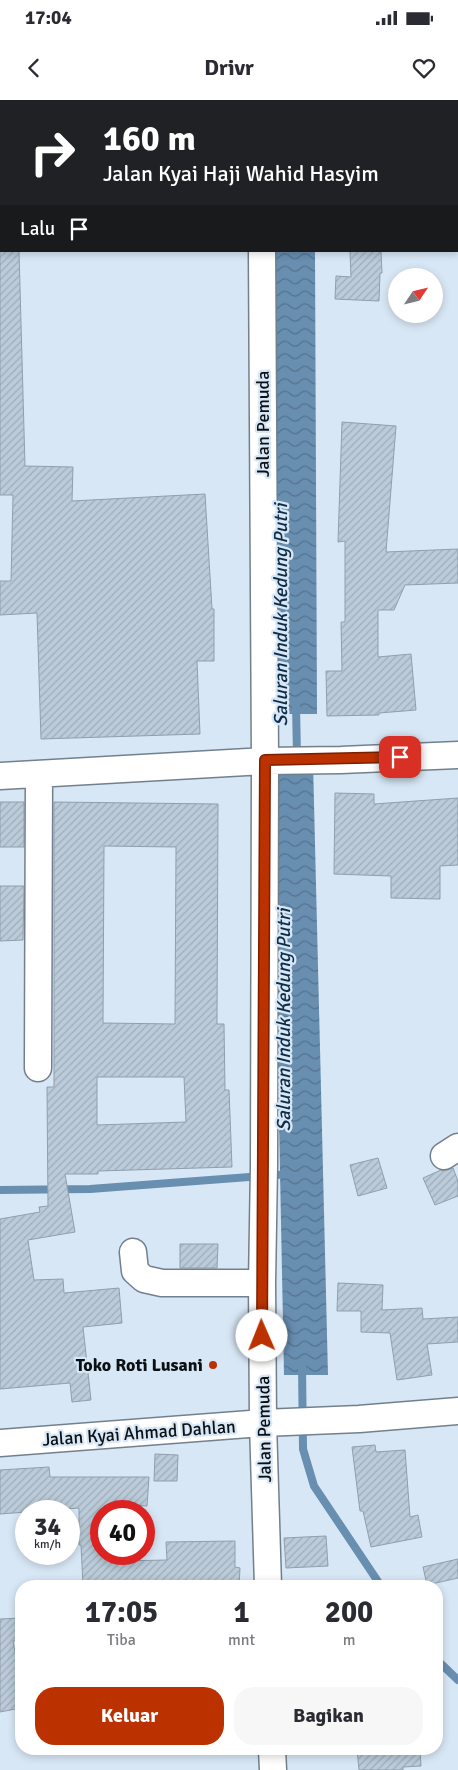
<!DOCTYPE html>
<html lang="id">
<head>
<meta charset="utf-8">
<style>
  :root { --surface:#fff; --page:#f7f7f7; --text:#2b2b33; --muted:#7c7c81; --accent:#bb3200 }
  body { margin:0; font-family:Signika,sans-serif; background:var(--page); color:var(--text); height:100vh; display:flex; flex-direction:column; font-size:19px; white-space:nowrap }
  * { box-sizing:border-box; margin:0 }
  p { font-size:16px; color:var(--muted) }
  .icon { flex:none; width:28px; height:28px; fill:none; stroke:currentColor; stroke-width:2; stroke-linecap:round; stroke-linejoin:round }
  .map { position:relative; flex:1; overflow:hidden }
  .side { position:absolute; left:15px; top:1480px; width:428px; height:175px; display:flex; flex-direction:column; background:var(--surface); border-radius:20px; box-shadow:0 2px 8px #0003 }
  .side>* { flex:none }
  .guide { position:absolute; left:0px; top:0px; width:459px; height:152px; box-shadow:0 2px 8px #0003; background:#202124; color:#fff; overflow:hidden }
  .needle { width:32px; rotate:55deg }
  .buttons { position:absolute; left:388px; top:168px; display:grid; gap:10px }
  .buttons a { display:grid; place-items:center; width:55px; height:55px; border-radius:50%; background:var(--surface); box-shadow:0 2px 8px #0003; font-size:25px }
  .speed { position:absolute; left:15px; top:1400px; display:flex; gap:10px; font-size:25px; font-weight:700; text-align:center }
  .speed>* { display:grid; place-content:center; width:65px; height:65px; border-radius:50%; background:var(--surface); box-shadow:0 2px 8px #0003; line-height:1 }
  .speed small { font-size:12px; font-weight:400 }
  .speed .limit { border:8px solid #d22; background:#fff; color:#111 }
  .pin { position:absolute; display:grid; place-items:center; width:42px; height:42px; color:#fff; margin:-21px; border-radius:10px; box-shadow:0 2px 8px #0006 }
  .me { position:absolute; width:55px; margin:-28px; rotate:359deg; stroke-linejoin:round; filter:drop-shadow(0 0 4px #0008) }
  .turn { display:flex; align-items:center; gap:18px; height:105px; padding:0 20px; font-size:22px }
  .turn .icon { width:65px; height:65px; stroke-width:2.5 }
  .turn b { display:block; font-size:35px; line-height:42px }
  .then { display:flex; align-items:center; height:48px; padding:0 20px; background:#0003; gap:10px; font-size:19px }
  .eta { display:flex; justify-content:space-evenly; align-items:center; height:85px; text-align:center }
  .eta b { font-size:30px; font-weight:700; line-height:35px }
  .button { display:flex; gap:10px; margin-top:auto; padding:10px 20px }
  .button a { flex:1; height:58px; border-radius:20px; background:var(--accent); color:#fff; font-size:20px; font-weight:700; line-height:58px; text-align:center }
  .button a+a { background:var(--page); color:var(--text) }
  .status { display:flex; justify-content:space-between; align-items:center; height:35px; padding:0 25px; background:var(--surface); direction:ltr }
  .status svg { height:14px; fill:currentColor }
  header { display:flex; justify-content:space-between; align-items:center; height:65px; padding:0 20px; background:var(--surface); font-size:22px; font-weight:700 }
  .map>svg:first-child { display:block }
  .water { fill:url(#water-waves) }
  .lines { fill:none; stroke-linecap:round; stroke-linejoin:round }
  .stream { stroke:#688eb0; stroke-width:8 }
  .building { fill:url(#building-hatch); stroke:#909fad; fill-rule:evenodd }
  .minor-casing { stroke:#72808d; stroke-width:29 }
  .major-casing { stroke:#72808d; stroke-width:30 }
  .minor { stroke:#fff; stroke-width:26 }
  .major { stroke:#fff; stroke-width:28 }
  .route-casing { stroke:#7a2000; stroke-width:12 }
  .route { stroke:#bb3200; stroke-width:9 }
  .poi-dot { fill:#bb3200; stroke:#d8e7f6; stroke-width:2 }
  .labels { text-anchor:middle; stroke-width:4.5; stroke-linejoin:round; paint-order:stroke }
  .street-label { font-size:18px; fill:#0a1014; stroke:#d8e7f6 }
  .poi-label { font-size:18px; font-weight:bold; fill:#0a1014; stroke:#d8e7f6; text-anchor:end }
  .water-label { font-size:19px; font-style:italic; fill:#0d2c45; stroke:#d8e7f6 }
</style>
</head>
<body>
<div class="status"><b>17:04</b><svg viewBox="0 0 49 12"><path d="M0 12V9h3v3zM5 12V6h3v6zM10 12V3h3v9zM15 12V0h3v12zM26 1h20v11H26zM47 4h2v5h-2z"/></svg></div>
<header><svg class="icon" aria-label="back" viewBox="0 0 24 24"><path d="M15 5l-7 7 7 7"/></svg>Drivr<svg class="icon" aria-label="heart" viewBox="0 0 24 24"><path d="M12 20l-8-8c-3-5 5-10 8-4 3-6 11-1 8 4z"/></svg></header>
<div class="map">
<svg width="458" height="1670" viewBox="0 0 458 1670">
  <defs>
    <pattern id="water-waves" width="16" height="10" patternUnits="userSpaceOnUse" patternTransform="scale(1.25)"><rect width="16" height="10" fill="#688eb0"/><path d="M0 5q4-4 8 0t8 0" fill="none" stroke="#54738e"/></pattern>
    <pattern id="building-hatch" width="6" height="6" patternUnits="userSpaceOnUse" patternTransform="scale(1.25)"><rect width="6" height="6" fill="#bbcbd9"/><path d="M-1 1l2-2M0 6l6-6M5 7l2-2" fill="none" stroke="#9fadb9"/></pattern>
  </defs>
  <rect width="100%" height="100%" fill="#d8e7f6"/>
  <path class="water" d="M 274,151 L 315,151 L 317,614 L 274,614 Z
    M 272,662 L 313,662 L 328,1275 L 284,1275 Z"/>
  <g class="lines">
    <path class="stream" d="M 292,0 L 292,1
      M 296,605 L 297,656
      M 0,1090 L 90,1089 L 289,1074
      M 302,1265 L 303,1349 L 314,1386 L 381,1486
      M 436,1559 L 458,1580"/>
  </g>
  <path class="building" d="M 0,151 L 19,151 L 25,366 L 73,367 L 72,401 L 205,394 L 212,509 L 214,509 L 214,561 L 197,561 L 200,634 L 41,639 L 37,513 L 0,515 L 0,481 L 11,481 L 13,395 L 0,395 Z
    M 350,151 L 381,151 L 382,173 L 380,173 L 379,201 L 335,199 L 336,176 L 351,177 Z
    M 342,322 L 396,326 L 386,452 L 458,449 L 458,483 L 405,485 L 394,510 L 378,510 L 378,557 L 411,554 L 416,610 L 379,613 L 379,615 L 327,616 L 326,571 L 342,571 L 341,522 L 345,522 L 345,441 L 338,442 Z
    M 335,693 L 374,694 L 374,704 L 458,698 L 458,765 L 440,766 L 440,799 L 391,798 L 391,776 L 334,774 Z
    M 0,702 L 24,702 L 24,747 L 0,747 Z
    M 54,702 L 218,704 L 217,924 L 224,924 L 225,990 L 229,990 L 232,1067 L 98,1071 L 98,1074 L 65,1074 L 75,1132 L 28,1140 L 34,1180 L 63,1179 L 64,1193 L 119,1188 L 122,1223 L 83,1227 L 91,1300 L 72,1302 L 70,1283 L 0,1289 L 0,1119 L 40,1112 L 39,1107 L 48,1106 L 47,987 L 54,987 ZM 104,746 L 176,747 L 175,924 L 103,923 ZM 97,977 L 184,977 L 186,1022 L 97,1025 Z
    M 0,786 L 24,786 L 23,840 L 0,841 Z
    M 378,1058 L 387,1088 L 358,1096 L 350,1065 Z
    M 453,1068 L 458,1081 L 458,1096 L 435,1105 L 423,1078 L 441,1070 L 445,1071 Z
    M 180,1144 L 218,1144 L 217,1168 L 180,1168 Z
    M 338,1183 L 383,1185 L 382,1210 L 422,1208 L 423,1219 L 458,1217 L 458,1242 L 427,1244 L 432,1275 L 397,1280 L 390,1233 L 361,1232 L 361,1211 L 337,1211 Z
    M 375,1345 L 376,1352 L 405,1350 L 410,1417 L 418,1415 L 422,1437 L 371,1447 L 363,1411 L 360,1411 L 352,1347 Z
    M 155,1354 L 178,1355 L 177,1381 L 154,1381 Z
    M 49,1367 L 50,1377 L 149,1377 L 147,1406 L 116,1404 L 117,1411 L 101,1411 L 101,1454 L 119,1454 L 119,1461 L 167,1460 L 166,1442 L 235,1441 L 235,1467 L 240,1468 L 239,1486 L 162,1483 L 162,1486 L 83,1486 L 81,1445 L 79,1445 L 79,1408 L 0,1414 L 0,1370 Z
    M 326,1436 L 328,1466 L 286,1468 L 284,1438 Z
    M 458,1459 L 458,1478 L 427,1485 L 423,1467 Z
    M 21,1518 L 21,1540 L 13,1541 L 21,1582 L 21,1608 L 0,1612 L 0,1519 Z
    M 357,1649 L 420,1649 L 421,1666 L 403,1667 L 403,1670 L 359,1670 Z"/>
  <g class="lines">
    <defs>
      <path id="minor" d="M 261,0 L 261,1
        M 262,151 L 265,661 L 264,1066 L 262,1183 L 263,1323 L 268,1486
        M 0,676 L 265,661 L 341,660 L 458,655
        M 38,968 L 39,674
        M 444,1056 L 458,1047
        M 133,1152 L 135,1171 L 144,1179 L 162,1183 L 262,1183
        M 0,1343 L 263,1323 L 359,1319 L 458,1311
        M 272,1649 L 273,1670"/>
      <path id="major" d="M 99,0 L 145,1
        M 312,0 L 358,1
        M 184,1 L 244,0"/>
    </defs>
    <use href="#minor" class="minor-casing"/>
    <use href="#major" class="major-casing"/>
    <use href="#minor" class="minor"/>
    <use href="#major" class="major"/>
  </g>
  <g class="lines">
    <defs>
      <path id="route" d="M 262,1236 L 265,660 L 400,657"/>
    </defs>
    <use href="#route" class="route-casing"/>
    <use href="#route" class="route"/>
  </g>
  <circle class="poi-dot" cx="213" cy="1265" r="5"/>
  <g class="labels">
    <g class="street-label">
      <text transform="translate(263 324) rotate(-90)" y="6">Jalan Pemuda</text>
      <text transform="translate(264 1329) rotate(-91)" y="6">Jalan Pemuda</text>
      <text transform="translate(139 1333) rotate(-4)" y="6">Jalan Kyai Ahmad Dahlan</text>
    </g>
    <g class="poi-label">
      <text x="203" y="1271">Toko Roti Lusani</text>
    </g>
    <g class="water-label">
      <text transform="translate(280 515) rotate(-90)" y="7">Saluran Induk Kedung Putri</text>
      <text transform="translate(283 920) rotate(-90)" y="7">Saluran Induk Kedung Putri</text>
    </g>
  </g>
</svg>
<div class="buttons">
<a><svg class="needle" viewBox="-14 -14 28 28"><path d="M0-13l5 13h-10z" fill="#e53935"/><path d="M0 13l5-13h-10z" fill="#7c7c81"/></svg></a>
</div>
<div class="speed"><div>34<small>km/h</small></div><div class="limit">40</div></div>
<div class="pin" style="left:400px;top:657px;background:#d93025"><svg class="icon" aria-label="arrive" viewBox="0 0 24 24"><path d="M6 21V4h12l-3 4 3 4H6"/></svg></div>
<svg class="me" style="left:262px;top:1236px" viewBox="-20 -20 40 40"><circle r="19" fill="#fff"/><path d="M0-13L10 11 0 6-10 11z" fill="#bb3200"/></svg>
<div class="guide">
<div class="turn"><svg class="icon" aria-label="right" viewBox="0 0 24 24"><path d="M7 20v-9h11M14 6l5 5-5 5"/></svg><div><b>160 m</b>Jalan Kyai Haji Wahid Hasyim</div></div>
<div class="then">Lalu<svg class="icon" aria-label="arrive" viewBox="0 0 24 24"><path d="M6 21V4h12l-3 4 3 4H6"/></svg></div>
</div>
<section class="side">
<div class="eta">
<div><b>17:05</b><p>Tiba</p></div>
<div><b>1</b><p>mnt</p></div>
<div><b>200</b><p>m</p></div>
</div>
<div class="button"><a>Keluar</a><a>Bagikan</a></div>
</section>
</div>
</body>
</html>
